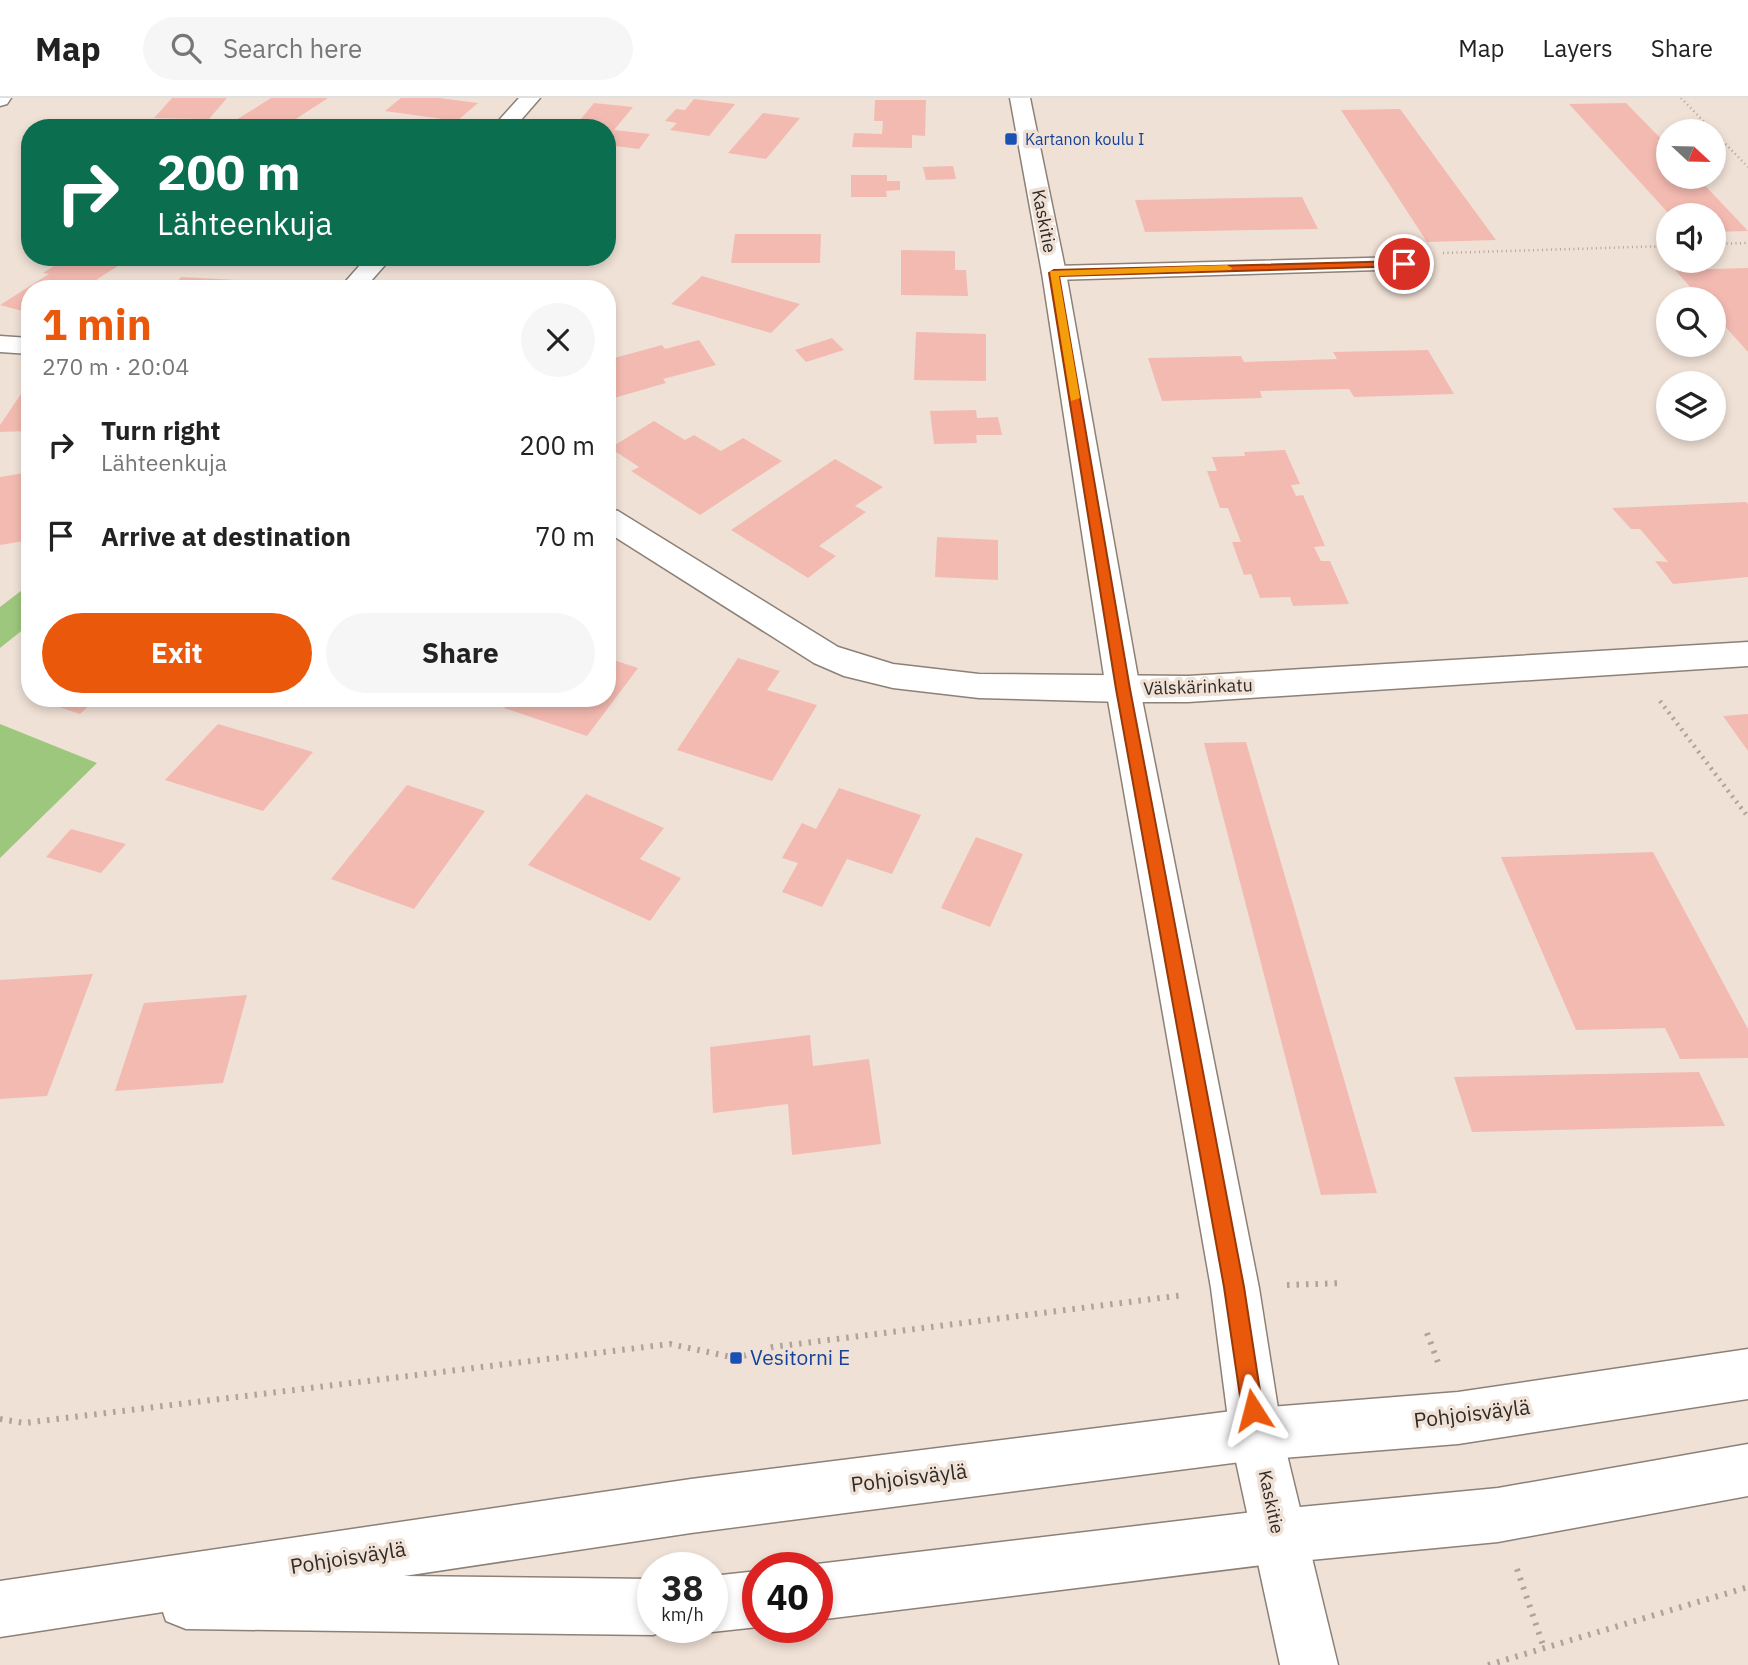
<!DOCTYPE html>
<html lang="en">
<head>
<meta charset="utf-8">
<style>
  :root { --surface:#fff; --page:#f6f6f6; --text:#222; --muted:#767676; --line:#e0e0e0; --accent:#ea580c }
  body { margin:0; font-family:"IBM Plex Sans",sans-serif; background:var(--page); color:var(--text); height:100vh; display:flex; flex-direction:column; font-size:26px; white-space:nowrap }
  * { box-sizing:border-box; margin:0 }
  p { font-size:23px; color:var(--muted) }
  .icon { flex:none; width:38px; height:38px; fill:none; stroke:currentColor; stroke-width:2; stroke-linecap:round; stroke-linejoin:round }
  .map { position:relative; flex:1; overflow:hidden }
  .panel { position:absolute; left:21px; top:182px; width:595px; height:427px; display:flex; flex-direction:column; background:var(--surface); border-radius:28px; box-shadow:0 4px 10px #0003 }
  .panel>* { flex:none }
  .guide { position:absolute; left:21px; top:21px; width:595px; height:147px; border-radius:28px; box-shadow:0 4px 10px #0003; background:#0b6e4f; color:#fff; overflow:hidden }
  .needle { width:46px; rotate:112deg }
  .fabs { position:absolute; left:1656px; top:21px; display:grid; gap:14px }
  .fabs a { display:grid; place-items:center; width:70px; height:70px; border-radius:50%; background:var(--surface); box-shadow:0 4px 10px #0003; font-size:35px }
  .speed { position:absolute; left:637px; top:1454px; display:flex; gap:14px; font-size:35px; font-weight:700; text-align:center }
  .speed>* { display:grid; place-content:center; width:91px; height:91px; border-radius:50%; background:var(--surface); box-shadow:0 4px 10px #0003; line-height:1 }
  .speed small { font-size:18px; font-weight:400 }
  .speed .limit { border:10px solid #d22; background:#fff; color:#111 }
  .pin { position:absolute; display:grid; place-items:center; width:60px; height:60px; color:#fff; margin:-30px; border:4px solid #fff; border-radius:50%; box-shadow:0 2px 7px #0007 }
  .me { position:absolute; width:77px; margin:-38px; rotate:351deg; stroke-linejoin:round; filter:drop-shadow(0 0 5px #0008) }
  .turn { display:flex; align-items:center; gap:24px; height:147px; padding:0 21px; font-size:32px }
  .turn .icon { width:91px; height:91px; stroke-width:2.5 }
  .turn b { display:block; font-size:49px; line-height:60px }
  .round { display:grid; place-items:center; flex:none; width:74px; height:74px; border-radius:37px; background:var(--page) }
  .headline { display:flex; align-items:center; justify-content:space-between; height:119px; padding:0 21px }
  h1 { font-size:42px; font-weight:700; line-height:52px; color:var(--accent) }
  .primary-button { display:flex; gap:14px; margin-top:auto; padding:14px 21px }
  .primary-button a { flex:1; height:80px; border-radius:42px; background:var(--accent); color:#fff; font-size:28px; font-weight:700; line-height:80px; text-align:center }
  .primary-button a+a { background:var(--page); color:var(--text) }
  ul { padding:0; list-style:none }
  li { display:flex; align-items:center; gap:21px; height:91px; padding:0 21px }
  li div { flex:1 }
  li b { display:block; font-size:26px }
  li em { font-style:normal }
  header { display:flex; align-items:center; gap:42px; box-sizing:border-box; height:98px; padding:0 35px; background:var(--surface); border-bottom:2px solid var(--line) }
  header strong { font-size:33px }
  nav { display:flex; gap:38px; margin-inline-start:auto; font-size:24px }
  .search { width:490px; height:63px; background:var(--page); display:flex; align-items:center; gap:18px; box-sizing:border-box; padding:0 24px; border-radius:38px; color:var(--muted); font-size:26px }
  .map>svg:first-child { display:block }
  .green { fill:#9cc77d }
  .building { fill:#f3bab1 }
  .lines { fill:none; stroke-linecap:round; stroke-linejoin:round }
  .minor-casing { stroke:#8d8076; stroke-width:3 }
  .tertiary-casing { stroke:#8d8076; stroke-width:3 }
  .secondary-casing { stroke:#8d8076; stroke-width:3 }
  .path-far2 { stroke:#afa39b; stroke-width:2.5; stroke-dasharray:1 3.5; stroke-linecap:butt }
  .path-far1 { stroke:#afa39b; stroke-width:4.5; stroke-dasharray:2 5; stroke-linecap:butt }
  .path { stroke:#afa39b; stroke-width:6; stroke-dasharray:2.5 7; stroke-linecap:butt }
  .minor { fill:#fff; fill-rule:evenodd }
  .tertiary { fill:#fff; fill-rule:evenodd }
  .secondary { fill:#fff; fill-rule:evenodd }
  .route { fill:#ea580c; stroke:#983908; stroke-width:2 }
  .slow { fill:#f59e0b }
  .transit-dot { fill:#1a4fb4; stroke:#f0e1d6; stroke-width:2.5 }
  .labels { text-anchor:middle; stroke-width:7; stroke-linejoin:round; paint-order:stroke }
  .far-transit-label { font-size:16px; fill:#164399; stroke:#f0e1d6; text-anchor:start }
  .street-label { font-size:18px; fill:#302b27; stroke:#f0e1d6 }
  .near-transit-label { font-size:21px; fill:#164399; stroke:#f0e1d6; text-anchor:start }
  .near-street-label { font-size:21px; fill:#302b27; stroke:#f0e1d6 }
</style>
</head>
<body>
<header>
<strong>Map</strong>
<div class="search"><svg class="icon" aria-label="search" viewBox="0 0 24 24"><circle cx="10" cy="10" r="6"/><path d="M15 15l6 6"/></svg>Search here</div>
<nav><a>Map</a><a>Layers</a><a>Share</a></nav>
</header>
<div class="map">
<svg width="1748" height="1567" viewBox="0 0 1748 1567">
  <rect width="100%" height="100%" fill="#f0e1d6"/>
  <path class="green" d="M 30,486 L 30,526 L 0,550 L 0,509 Z
    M 0,626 L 97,665 L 0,760 Z"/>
  <path class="building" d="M 172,0 L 227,0 L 209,21 L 154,20 Z
    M 271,0 L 328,0 L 282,30 L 223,30 Z
    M 401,0 L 439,0 L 478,5 L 457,23 L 385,13 Z
    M 694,1 L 735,6 L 709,38 L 670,32 L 677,25 L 665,23 L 676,11 L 685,12 Z
    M 875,2 L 926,2 L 925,38 L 912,37 L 912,50 L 852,49 L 854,35 L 882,36 L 883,23 L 874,23 Z
    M 594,5 L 633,9 L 614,32 L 650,36 L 639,51 L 607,47 L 607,30 L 547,30 L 551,25 L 575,28 Z
    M 1626,5 L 1668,48 L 1668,79 L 1697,79 L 1748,133 L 1713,134 L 1713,117 L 1670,117 L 1569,6 Z
    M 1400,11 L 1496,142 L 1427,144 L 1341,12 Z
    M 763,15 L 800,20 L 766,61 L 728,55 Z
    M 953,68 L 956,81 L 926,82 L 923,69 Z
    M 851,77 L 887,77 L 887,83 L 900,83 L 900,92 L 886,93 L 887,99 L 851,99 Z
    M 1302,99 L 1318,131 L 1145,134 L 1135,102 Z
    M 735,136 L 821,136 L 820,165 L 731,165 Z
    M 901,152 L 955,153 L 955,172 L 966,172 L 968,198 L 901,197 Z
    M 68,159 L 122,159 L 127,162 L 90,186 L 97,188 L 92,191 L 30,191 L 30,215 L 0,207 L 49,176 L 43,175 Z
    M 277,159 L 319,159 L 313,166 Z
    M 1748,170 L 1748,254 L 1713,215 L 1713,201 L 1701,201 L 1675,172 Z
    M 702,178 L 800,206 L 771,235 L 671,206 Z
    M 181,179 L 236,182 L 229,191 L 150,191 L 154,187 L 174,188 Z
    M 916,234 L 986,236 L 986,283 L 914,282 Z
    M 832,240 L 844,252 L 806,264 L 795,252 Z
    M 699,242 L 716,267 L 663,281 L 666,285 L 607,302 L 607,262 L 662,247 L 665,251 Z
    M 1428,252 L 1454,296 L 1354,299 L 1349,291 L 1260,293 L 1262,300 L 1162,303 L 1148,260 L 1241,258 L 1244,264 L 1337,261 L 1333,254 Z
    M 21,296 L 30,296 L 30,333 L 0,334 L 0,327 Z
    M 976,312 L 977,320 L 998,319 L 1002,337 L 976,337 L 977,345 L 934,346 L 930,313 Z
    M 654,323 L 685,342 L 694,337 L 721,353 L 743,340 L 782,363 L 700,417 L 631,373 L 639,369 L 610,350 Z
    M 1285,352 L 1300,386 L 1291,387 L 1296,398 L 1303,397 L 1325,448 L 1314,449 L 1321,463 L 1330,463 L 1349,506 L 1293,508 L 1290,499 L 1260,500 L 1251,476 L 1244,477 L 1232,444 L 1241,444 L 1228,410 L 1220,410 L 1207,373 L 1217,373 L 1212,359 L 1245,358 L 1244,354 Z
    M 835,361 L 883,389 L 855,408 L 866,414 L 819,448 L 836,458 L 808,480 L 731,432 Z
    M 30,374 L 30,442 L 0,447 L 0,379 Z
    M 1746,404 L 1748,406 L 1748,479 L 1673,486 L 1655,463 L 1668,464 L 1640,431 L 1631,431 L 1612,410 Z
    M 937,439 L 998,442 L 998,482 L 935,479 Z
    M 607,560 L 638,570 L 587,638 L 504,610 L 512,600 L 607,600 Z
    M 738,560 L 780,573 L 767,592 L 817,607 L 772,683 L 677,652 Z
    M 41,600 L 97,600 L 80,616 L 38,602 Z
    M 1748,616 L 1748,653 L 1723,618 Z
    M 218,626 L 313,654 L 263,713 L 165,682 Z
    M 1246,644 L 1377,1095 L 1321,1097 L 1204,645 Z
    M 407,687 L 485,713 L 414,811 L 331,781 Z
    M 839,690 L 921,717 L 892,776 L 847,761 L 822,809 L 782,794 L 798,765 L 782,760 L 802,725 L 816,731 Z
    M 586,696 L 664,730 L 640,761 L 681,780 L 650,823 L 528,767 Z
    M 71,731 L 126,746 L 101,775 L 46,759 Z
    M 976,739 L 1023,756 L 990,829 L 941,810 Z
    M 1653,754 L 1748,931 L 1748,960 L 1680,961 L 1665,930 L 1576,932 L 1501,759 Z
    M 93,876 L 47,998 L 0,1001 L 0,882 Z
    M 247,897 L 223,985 L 115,993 L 144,905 Z
    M 810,937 L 813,968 L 869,961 L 881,1046 L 792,1057 L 788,1006 L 713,1015 L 710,949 Z
    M 1699,974 L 1725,1028 L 1472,1034 L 1454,979 Z"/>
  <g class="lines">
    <defs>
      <path id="minor" d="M 0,0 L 11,0 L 7,6 L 0,8 Z
        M 519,0 L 540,0 L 514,30 L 492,30 Z
        M 367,159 L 392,159 L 364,191 L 339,191 Z
        M 1404,159 L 1412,161 L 1416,166 L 1412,171 L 1054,182 L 1046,180 L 1042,175 L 1046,170 L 1054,168 Z
        M 0,238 L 30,240 L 30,256 L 0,254 Z
        M 607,410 L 618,413 L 838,549 L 893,566 L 979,576 L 1188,578 L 1748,544 L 1748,568 L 1188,604 L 1123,604 L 979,600 L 893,590 L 844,578 L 814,565 L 607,434 Z"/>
      <path id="tertiary" d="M 1010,0 L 1030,0 L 1066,175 L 1140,591 L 1259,1190 L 1282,1336 L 1338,1567 L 1280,1567 L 1230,1336 L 1211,1190 L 1106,591 L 1042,175 Z"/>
      <path id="secondary" d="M 1748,1251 L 1748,1301 L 1458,1346 L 1256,1362 L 691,1435 L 404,1478 L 653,1481 L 653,1530 L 671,1530 L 653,1537 L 186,1531 L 166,1523 L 163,1514 L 0,1539 L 0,1483 L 691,1381 L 1256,1310 L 1458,1294 Z
        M 1748,1346 L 1748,1398 L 1498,1444 L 1279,1465 L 817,1522 L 817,1470 L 808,1470 L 817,1466 L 1279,1411 L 1498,1390 Z
        M 758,1473 L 758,1529 L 712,1534 L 701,1530 L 712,1530 L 712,1478 Z"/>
    </defs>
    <use href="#minor" class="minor-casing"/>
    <use href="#tertiary" class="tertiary-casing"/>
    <use href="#secondary" class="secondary-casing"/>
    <path class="path-far2" d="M 1681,0 L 1713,33
      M 1713,33 L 1748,69
      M 1713,146 L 1748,145
      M 1443,155 L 1668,148"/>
    <path class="path-far1" d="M 1660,603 L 1748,719"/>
    <path class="path" d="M 1287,1187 L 1344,1185
      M 1427,1235 L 1439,1267
      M 0,1321 L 24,1325 L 670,1246 L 736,1260 L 773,1249 L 1184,1197
      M 1517,1471 L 1544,1550
      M 1488,1567 L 1748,1489"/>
    <use href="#minor" class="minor"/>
    <use href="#tertiary" class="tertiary"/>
    <use href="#secondary" class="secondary"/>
  </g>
  <path class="route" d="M 1404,163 L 1407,163 L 1407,168 L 1059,178 L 1130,591 L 1244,1189 L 1263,1312 L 1260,1319 L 1253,1323 L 1245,1319 L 1242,1312 L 1224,1189 L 1116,591 L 1049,175 L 1054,172 Z"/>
  <path class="slow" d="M 1227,167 L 1232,170 L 1231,172 L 1059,178 L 1080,300 L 1071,303 L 1050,173 Z"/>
  <g class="transit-dot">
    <rect x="1004" y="34" width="14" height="14" rx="3.5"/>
    <rect x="729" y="1253" width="14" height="14" rx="3.5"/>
  </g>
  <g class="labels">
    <g class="far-transit-label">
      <text x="1025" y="47">Kartanon koulu I</text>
    </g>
    <g class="street-label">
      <text transform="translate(1044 123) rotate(79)" y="6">Kaskitie</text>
      <text transform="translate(1198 589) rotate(-2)" y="6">Välskärinkatu</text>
      <text transform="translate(1271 1404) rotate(78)" y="6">Kaskitie</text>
    </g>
    <g class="near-transit-label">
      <text x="750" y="1267">Vesitorni E</text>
    </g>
    <g class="near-street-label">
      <text transform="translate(1472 1316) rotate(-7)" y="7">Pohjoisväylä</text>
      <text transform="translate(909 1380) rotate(-7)" y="7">Pohjoisväylä</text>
      <text transform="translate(348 1460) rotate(-9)" y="7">Pohjoisväylä</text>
    </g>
  </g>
</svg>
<div class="fabs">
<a><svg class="needle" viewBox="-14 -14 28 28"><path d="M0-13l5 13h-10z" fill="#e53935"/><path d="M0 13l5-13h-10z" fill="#767676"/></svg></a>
<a><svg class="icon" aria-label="sound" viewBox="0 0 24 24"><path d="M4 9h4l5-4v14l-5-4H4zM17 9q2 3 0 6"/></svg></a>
<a><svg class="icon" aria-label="search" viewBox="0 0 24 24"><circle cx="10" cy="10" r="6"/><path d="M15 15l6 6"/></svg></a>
<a><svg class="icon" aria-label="layers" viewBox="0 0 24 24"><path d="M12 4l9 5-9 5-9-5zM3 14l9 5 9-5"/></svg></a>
</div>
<div class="speed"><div>38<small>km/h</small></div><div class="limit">40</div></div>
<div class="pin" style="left:1404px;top:166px;background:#d93025"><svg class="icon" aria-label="arrive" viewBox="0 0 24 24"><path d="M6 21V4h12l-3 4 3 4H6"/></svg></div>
<svg class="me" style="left:1253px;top:1312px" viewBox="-20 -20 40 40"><path d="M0-17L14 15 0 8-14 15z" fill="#ea580c" stroke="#fff" stroke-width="4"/></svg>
<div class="guide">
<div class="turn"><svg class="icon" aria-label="right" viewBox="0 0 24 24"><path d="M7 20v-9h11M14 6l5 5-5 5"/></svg><div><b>200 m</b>Lähteenkuja</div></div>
</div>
<section class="panel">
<div class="headline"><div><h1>1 min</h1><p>270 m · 20:04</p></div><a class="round"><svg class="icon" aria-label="close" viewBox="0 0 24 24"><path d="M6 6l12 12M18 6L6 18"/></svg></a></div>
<ul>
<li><svg class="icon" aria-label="right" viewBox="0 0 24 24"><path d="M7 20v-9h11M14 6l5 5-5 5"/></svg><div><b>Turn right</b><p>Lähteenkuja</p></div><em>200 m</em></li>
<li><svg class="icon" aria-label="arrive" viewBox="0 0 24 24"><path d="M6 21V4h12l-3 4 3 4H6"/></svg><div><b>Arrive at destination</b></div><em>70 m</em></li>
</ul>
<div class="primary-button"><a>Exit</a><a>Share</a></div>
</section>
</div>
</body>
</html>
